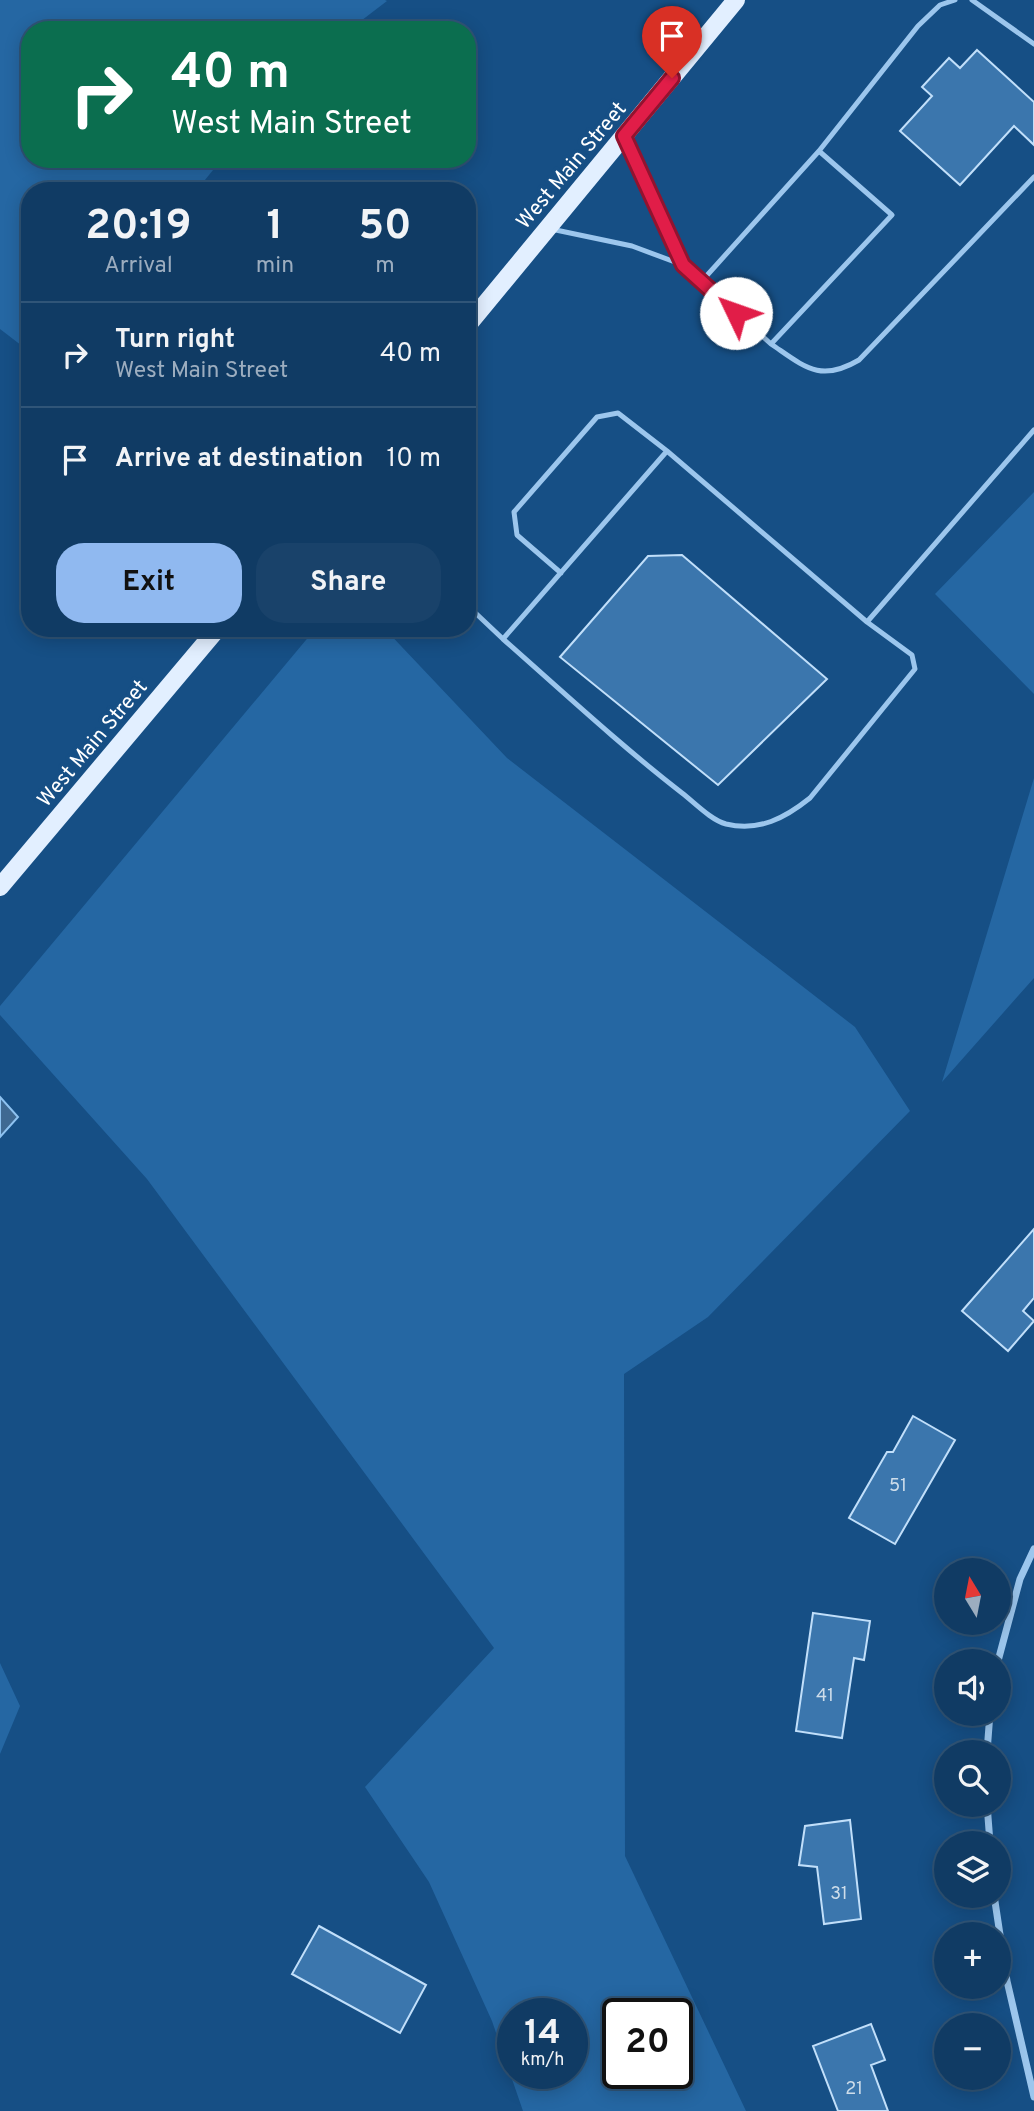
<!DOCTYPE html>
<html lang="en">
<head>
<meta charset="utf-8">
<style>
  :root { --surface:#103b64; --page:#19426a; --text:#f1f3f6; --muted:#9cadbf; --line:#305578; --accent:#90b9f0 }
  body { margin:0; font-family:Overpass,sans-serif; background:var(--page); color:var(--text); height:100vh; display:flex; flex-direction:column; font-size:26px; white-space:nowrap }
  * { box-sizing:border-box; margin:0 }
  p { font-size:23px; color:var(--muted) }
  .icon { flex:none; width:38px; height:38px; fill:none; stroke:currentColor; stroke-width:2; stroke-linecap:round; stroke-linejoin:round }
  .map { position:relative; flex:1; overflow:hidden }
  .sheet { position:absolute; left:21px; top:182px; width:455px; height:455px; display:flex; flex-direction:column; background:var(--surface); border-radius:28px; box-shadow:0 4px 18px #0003,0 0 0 2px var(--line) }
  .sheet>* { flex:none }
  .banner { position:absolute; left:21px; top:21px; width:455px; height:147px; border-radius:28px; box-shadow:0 4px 18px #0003,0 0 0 2px var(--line); background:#0b6e4f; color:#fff; overflow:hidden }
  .needle { width:46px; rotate:350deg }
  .controls { position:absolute; left:934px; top:1558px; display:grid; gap:14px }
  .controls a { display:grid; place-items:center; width:77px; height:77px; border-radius:50%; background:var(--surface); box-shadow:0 4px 18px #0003,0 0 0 2px var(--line); font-size:35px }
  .speed { position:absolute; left:497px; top:1998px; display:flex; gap:14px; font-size:35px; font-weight:700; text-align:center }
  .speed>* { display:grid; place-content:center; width:91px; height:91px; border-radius:50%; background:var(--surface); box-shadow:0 4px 18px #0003,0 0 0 2px var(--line); line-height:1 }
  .speed small { font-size:18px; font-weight:400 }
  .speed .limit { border:4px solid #111; border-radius:10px; background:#fff; color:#111 }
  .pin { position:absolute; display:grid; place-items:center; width:60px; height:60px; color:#fff; margin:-72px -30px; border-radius:50% 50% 50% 0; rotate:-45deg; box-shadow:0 0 7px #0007 }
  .pin .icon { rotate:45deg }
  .me { position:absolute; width:77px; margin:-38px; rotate:312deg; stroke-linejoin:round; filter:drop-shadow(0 0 5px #0008) }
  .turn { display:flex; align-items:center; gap:24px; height:147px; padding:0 35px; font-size:32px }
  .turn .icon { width:91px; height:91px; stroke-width:2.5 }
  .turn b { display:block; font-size:49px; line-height:60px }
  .eta { display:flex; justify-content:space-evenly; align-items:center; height:119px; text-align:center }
  .eta b { font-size:42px; font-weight:700; line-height:49px }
  .action { display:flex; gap:14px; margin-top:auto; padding:14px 35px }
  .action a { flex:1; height:80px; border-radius:28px; background:var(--accent); color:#111; font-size:28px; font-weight:700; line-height:80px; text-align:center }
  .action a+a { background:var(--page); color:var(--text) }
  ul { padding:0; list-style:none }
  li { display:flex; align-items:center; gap:21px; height:105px; padding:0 35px; border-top:2px solid var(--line) }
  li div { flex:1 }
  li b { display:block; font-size:26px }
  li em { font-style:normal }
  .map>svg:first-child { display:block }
  .green { fill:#2567a3; fill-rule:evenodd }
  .water { fill:#3f6992; stroke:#8ec2f0; stroke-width:2 }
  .building { fill:#3b76ad; stroke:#c1dffa; stroke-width:2 }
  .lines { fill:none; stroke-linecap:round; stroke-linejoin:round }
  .service { stroke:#9cc6ed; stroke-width:5 }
  .minor { stroke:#9cc6ed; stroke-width:7 }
  .primary { stroke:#e2efff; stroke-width:18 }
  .route-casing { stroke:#92132f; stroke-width:18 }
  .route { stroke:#e11d48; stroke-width:12 }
  .labels { text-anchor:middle; stroke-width:7; stroke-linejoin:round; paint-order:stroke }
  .number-label { font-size:18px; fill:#ceddea }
  .street-label { font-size:21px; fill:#fff; stroke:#164f85 }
</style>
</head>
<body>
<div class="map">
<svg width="1034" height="2111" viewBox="0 0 1034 2111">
  <rect width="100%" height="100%" fill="#164f85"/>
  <path class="green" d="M 0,0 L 385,0 L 387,1 L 349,30 L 30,30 L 30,159 L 222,159 L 196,191 L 30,191 L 30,352 L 0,329 Z
    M 1034,492 L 1034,694 L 935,594 Z
    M 316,628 L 384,628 L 507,758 L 855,1027 L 910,1111 L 708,1317 L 624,1374 L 625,1856 L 746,2111 L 523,2111 L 492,2021 L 429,1882 L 365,1787 L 494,1648 L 147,1179 L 0,1015 L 0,1006 ZM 513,2014 L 572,2014 L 572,2074 L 513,2074 ZM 677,2014 L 677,2074 L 618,2074 L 618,2014 Z
    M 1034,778 L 1034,978 L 942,1082 Z
    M 0,1663 L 20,1706 L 0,1754 Z"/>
  <path class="water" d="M 0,1097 L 18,1117 L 0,1137 Z"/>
  <path class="building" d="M 977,50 L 1034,102 L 1034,145 L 1014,126 L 960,185 L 900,131 L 932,96 L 922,87 L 949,58 L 960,68 Z
    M 682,555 L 827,679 L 718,785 L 560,657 L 648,556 Z
    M 1034,1229 L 1034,1298 L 1023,1311 L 1034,1321 L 1008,1351 L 962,1311 Z
    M 913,1416 L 955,1440 L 895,1544 L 849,1518 L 887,1452 L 893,1452 Z
    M 813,1613 L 870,1621 L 864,1660 L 854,1658 L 842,1738 L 796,1731 Z
    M 850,1820 L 861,1919 L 824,1924 L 817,1867 L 799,1865 L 805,1826 Z
    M 319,1926 L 426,1985 L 400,2033 L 292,1974 Z
    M 871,2024 L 885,2060 L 871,2065 L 888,2111 L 838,2111 L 813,2046 Z"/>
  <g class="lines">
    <path class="service" d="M 972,0 L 1034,44
      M 551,229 L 632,246 L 683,265 L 625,138
      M 683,265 L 771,344 L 892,215 L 819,151
      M 701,282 L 819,151 L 918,26 L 940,5 L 955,0
      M 771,344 C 805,367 820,383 859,360 L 1034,177
      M 561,573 L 517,535 L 514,512 L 597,417 L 618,413 L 667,451
      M 467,605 L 503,639 L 667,451 L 867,622 L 1034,430
      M 503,639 C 562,691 620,745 682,793 C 695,803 711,820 726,824 C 759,832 785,818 810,798 L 915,669 L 912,655 L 867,622"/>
    <path class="minor" d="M 998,1661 L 1020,1579 L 1034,1549
      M 987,1752 L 990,1713
      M 987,1804 L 990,1843
      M 994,1895 L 1007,1981 L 1034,2097"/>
    <path class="primary" d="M 467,326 L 736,0
      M 0,887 L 218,628"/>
  </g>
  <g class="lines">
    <defs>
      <path id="route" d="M 672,78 L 624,136 L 683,265 L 736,313"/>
    </defs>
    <use href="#route" class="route-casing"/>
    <use href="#route" class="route"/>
  </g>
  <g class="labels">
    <g class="number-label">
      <text x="898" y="1491">51</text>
      <text x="825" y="1701">41</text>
      <text x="839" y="1899">31</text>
      <text x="854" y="2094">21</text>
    </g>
    <g class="street-label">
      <text transform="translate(571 165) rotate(-50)" y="7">West Main Street</text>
      <text transform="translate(92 743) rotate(-50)" y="7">West Main Street</text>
    </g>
  </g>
</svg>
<div class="controls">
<a><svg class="needle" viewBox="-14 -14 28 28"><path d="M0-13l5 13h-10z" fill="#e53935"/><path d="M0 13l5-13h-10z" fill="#9cadbf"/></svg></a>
<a><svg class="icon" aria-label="sound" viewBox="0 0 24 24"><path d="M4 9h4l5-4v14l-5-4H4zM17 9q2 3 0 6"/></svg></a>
<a><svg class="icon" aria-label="search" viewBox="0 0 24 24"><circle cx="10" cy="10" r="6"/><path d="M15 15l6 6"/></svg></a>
<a><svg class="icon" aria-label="layers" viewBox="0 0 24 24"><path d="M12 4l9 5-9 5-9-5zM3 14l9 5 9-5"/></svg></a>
<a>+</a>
<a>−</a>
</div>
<div class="speed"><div>14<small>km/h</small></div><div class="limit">20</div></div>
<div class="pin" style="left:672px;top:78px;background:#d93025"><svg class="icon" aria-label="arrive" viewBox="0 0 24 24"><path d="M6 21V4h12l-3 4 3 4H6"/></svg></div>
<svg class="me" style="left:736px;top:313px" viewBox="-20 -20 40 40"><circle r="19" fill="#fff"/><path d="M0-13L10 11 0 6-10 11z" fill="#e11d48"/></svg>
<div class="banner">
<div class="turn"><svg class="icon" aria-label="right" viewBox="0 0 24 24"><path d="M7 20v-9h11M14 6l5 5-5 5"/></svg><div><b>40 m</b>West Main Street</div></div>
</div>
<section class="sheet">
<div class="eta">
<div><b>20:19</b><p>Arrival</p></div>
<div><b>1</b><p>min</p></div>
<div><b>50</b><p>m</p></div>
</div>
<ul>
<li><svg class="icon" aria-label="right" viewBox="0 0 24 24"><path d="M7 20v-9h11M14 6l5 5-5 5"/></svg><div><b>Turn right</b><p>West Main Street</p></div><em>40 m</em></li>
<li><svg class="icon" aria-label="arrive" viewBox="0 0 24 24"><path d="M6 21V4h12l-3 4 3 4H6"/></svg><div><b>Arrive at destination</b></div><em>10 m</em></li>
</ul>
<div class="action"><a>Exit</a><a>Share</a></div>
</section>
</div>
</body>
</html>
